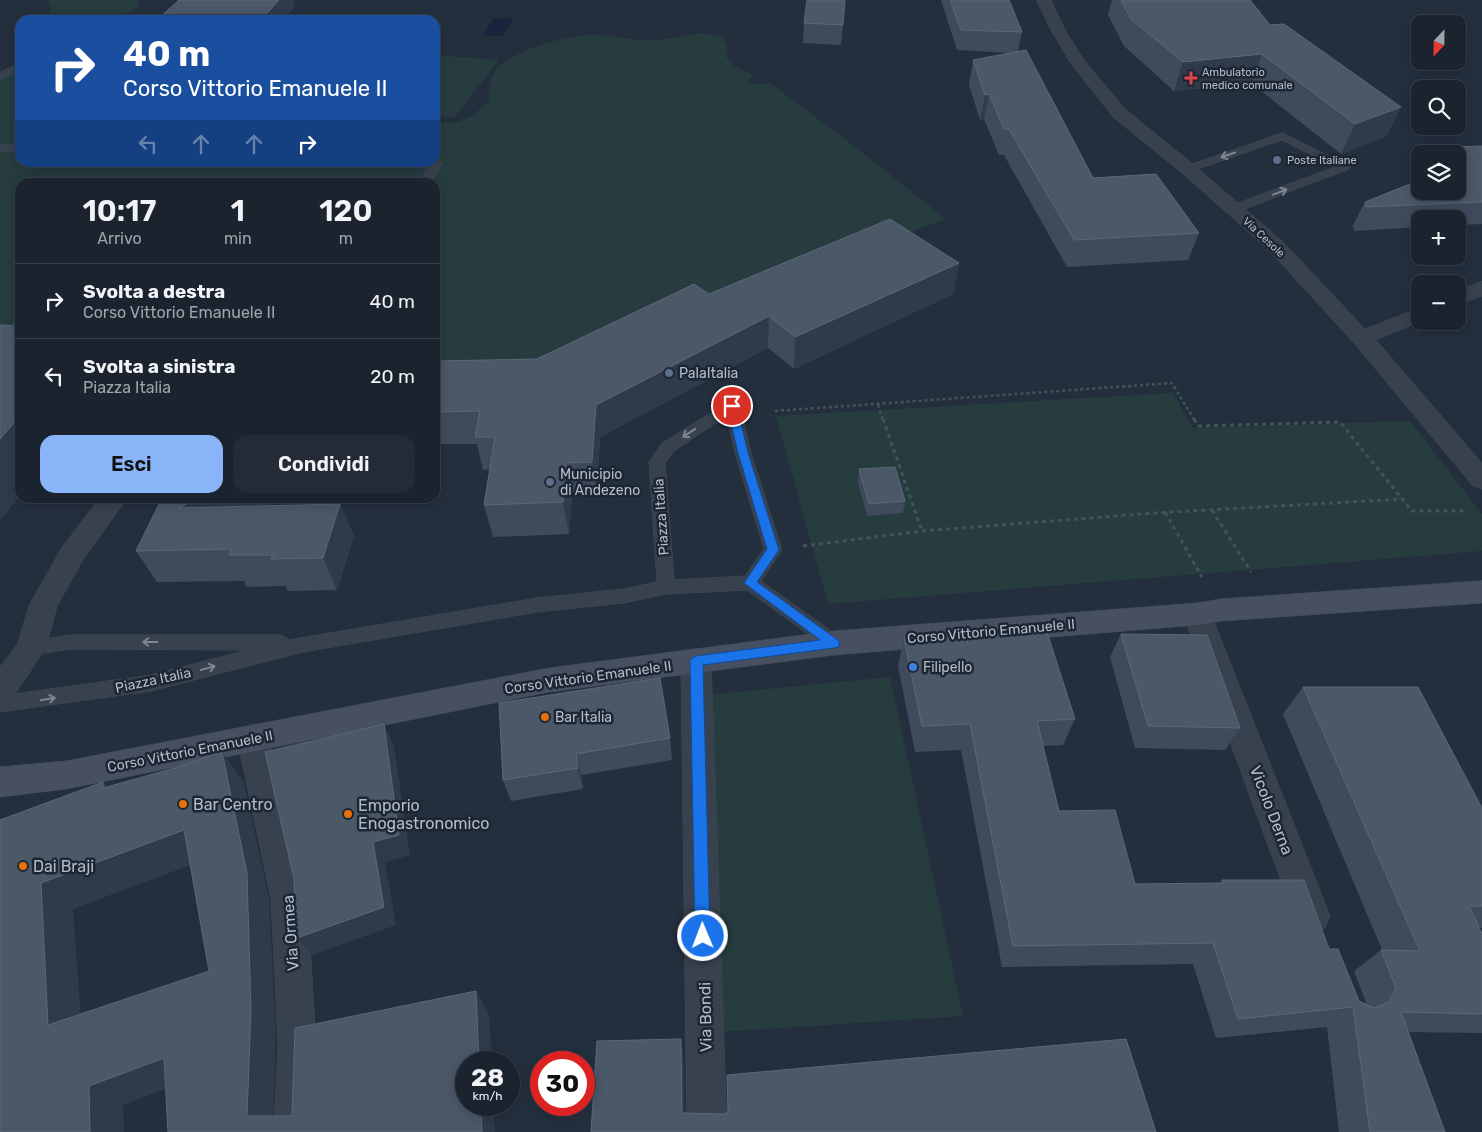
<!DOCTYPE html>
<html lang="it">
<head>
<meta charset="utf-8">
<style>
  :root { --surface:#1b232e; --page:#242b36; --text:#f1f3f6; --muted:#a0a4aa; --line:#39404a; --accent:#8ab4f8 }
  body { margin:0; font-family:Rubik,sans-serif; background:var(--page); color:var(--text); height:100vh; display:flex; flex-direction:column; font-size:19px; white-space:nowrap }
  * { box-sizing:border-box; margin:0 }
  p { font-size:16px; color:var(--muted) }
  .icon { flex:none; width:28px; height:28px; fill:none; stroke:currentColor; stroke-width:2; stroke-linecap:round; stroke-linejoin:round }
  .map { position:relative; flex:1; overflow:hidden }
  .details { position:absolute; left:15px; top:178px; width:425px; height:325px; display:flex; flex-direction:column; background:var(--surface); border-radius:15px; box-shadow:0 2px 12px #0003,0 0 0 1px var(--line) }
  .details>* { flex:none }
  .banner { position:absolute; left:15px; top:15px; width:425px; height:152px; border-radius:15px; box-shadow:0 2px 12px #0003,0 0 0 1px var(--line); background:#1a4fa0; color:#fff; overflow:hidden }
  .needle { width:32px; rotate:202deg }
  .controls { position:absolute; left:1411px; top:15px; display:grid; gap:10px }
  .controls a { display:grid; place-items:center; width:55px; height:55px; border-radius:10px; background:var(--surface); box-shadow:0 2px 12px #0003,0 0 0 1px var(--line); font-size:25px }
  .speed { position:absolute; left:455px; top:1051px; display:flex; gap:10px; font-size:25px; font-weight:700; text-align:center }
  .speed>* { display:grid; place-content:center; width:65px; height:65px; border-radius:50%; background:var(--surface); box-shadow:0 2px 12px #0003,0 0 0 1px var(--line); line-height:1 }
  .speed small { font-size:12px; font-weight:400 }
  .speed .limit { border:8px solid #d22; background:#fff; color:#111 }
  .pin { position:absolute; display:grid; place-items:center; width:42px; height:42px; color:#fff; margin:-21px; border:2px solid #fff; border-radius:50%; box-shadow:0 1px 5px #0007 }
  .me { position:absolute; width:55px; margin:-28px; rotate:359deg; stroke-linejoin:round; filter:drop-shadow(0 0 4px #0008) }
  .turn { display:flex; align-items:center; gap:18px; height:105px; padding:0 25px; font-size:22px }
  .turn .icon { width:65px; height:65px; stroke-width:2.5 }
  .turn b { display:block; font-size:35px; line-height:42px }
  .lanes { display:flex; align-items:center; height:48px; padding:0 25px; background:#0003; justify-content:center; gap:25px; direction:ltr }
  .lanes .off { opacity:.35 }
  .eta { display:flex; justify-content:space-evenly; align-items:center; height:85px; text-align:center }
  .eta b { font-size:30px; font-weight:600; line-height:35px }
  .primary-button { display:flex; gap:10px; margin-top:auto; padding:10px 25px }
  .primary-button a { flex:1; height:58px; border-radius:15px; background:var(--accent); color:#111; font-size:20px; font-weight:600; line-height:58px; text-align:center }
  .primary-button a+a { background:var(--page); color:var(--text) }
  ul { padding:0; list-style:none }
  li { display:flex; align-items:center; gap:15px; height:75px; padding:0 25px; border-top:1px solid var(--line) }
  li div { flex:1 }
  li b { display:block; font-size:19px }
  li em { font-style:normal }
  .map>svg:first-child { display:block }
  .green { fill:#263c3f }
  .water { fill:#17263c }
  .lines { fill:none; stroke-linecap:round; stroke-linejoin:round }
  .lane-casing { stroke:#414a57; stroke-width:1 }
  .street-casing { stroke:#414a57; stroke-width:1 }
  .secondary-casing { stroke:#414a57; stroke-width:1 }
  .path-far1 { stroke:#3f5557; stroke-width:2.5; stroke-dasharray:3 3; stroke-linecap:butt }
  .path { stroke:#3f5557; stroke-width:3; stroke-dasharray:4 4; stroke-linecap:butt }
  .lane { fill:#38414e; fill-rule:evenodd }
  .street { fill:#38414e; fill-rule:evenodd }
  .secondary { fill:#465061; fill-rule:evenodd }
  .wall { fill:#3f4b5c }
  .shaded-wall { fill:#2f3b4b }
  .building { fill:#4b5868; stroke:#5c6777; fill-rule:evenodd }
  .oneway { stroke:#7c8592 }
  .route { fill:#1a73e8; stroke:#114b97 }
  .health-dot { fill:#e0444e; stroke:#1d2633; stroke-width:2 }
  .service-dot { fill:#5c6f8a; stroke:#1d2633; stroke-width:2 }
  .shop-dot { fill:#3f7fe0; stroke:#1d2633; stroke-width:2 }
  .food-dot { fill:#e8710a; stroke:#1d2633; stroke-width:2 }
  .labels { text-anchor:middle; stroke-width:5; stroke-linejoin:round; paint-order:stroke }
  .far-poi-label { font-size:11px; fill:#b4bcc9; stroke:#1d2633; text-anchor:start }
  .far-street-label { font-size:11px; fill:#b4bcc9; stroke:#1d2633 }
  .poi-label { font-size:14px; fill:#b4bcc9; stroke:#1d2633; text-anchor:start }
  .street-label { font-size:14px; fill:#b4bcc9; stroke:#1d2633 }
  .near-poi-label { font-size:16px; fill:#b4bcc9; stroke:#1d2633; text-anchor:start }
  .near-street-label { font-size:16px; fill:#b4bcc9; stroke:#1d2633 }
</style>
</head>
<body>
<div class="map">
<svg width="1482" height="1132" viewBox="0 0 1482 1132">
  <rect width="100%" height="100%" fill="#242f3e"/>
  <path class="green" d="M 48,0 L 138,0 L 140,6 L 116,20 L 60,20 L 52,17 Z
    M 702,33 L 723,37 L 727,47 L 726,57 L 736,67 L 752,75 L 747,85 L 770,83 L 858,149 L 946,219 L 729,298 L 435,394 L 435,182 L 20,182 L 20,366 L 0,364 L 0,76 L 20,73 L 20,162 L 435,162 L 435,123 C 462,124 470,119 489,101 C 490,93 489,81 493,75 C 506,50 574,33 600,35 C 615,36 630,40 645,40 C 665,40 683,37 702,33 Z
    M 437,55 L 499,60 L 454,118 L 435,116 L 435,58 Z
    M 1173,393 L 1193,428 L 1410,421 L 1482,514 L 1482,551 L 828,604 L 776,416 Z
    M 890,677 L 963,1016 L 719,1032 L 707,695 Z"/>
  <path class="water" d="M 493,18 L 514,18 L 503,36 L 483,36 Z"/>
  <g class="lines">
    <defs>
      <path id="lane" d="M 20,63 L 20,70 L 0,80 L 0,73 Z
        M 1283,133 L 1351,167 L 1349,169 L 1234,213 L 1230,212 L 1228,209 L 1230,206 L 1335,167 L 1282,140 L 1192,171 L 1184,171 L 1182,169 L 1184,167 Z
        M 0,145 L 20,145 L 20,151 L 0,151 Z
        M 435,159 L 442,163 L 432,182 L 420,182 L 430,162 L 435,162 Z
        M 732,401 L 737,403 L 740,406 L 751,453 L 782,550 L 761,581 L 841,638 L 843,643 L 841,648 L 834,651 L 827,648 L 747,590 L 666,594 L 624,603 L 537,612 L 303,652 L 151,691 L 0,712 L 0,696 L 151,675 L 248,650 L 71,649 L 31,655 L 24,652 L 22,647 L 24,642 L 71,635 L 280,635 L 287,638 L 288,640 L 537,598 L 624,589 L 657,582 L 649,462 L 662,443 L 727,403 ZM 727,416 L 735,453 L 764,549 L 745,576 L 674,580 L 665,463 L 674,451 Z"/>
      <path id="street" d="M 1037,0 L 1051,0 L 1065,30 L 1084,60 L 1125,109 L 1194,165 L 1283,242 L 1365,329 L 1420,308 L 1421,321 L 1376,340 L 1482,463 L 1482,489 L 1473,486 L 1354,343 L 1269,250 L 1182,173 L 1113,117 L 1070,62 L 1051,30 Z
        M 1482,282 L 1482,296 L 1458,304 L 1458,291 Z
        M 100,498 L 127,498 L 81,563 L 57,606 L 46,647 L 41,655 L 11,700 L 0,704 L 0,667 L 18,643 L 29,606 L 61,549 Z
        M 1197,603 L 1207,606 L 1211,614 L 1330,916 L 1325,928 L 1312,934 L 1299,928 L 1294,916 L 1183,614 L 1187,606 Z
        M 696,649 L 707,652 L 711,661 L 727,1132 L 687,1132 L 681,661 L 685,652 Z
        M 253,724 L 264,728 L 269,738 L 307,899 L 316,1042 L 314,1132 L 274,1132 L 278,1042 L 271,899 L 237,738 L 242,728 Z"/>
      <path id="secondary" d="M 1482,581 L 1482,603 L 1221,621 L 1197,625 L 834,655 L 549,692 L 66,789 L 0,797 L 0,767 L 66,761 L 549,668 L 834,631 L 1197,603 L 1221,599 Z"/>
    </defs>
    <use href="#lane" class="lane-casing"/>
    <use href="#street" class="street-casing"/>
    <use href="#secondary" class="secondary-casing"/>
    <path class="path-far1" d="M 878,405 L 883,421
      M 775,411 L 1172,383 L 1195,421"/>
    <path class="path" d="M 883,419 L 922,531
      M 1194,419 L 1198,426 L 1340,422 L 1412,511 L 1466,511
      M 1212,510 L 1251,572
      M 1165,512 L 1202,577
      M 803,546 L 922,531 L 1155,513 L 1402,499"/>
    <use href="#lane" class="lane"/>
    <use href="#street" class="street"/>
    <use href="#secondary" class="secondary"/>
  </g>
  <path class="wall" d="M 845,0 L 841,45 L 803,43 L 804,23 Z
    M 941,0 L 1009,0 L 1022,32 L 1018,51 L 1093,178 L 1199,233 L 1188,260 L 1067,267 L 1004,155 L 999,155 L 984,119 L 980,120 L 969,85 L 973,60 L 1010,53 L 957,50 Z
    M 1112,0 L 1250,0 L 1270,25 L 1387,136 L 1341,154 L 1251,83 L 1174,91 L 1124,46 L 1108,15 Z
    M 1482,146 L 1482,224 L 1458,225 L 1458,219 L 1420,219 L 1420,227 L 1354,231 L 1353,225 L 1365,202 L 1458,191 L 1458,154 L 1433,154 L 1436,148 Z
    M 959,263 L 953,294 L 794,369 L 768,348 L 600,437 L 597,494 L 572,495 L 569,534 L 493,537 L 484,505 L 490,469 L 483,470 L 477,444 L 435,444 L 435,361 L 537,359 L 709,294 Z
    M 859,469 L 905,501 L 903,513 L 867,516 L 858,482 Z
    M 162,498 L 282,498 L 265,506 L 340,504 L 354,536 L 337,590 L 288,591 L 285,586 L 247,587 L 244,581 L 157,582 L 136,551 Z
    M 1121,634 L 1240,728 L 1225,750 L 1135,748 L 1110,657 Z
    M 904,638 L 1075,719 L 1063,745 L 1043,746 L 1059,811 L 1135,884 L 1220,883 L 1222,880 L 1329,949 L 1359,1001 L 1367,1005 L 1354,971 L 1381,950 L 1382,950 L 1283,714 L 1303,687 L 1482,808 L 1482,928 L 1479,928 L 1482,934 L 1482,1033 L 1408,1032 L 1445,1132 L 1339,1132 L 1327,1027 L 1216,1038 L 1193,964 L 1002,967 L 961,750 L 915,752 L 898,666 Z
    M 499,703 L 670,738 L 672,760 L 581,775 L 583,789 L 511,801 L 503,780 Z"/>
  <path class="shaded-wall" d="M 279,0 L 293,0 L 295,7 L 284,20 L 261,20 Z
    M 1262,54 L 1251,83 L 1174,91 L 1183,62 Z
    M 989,94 L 984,119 L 980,120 L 985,95 Z
    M 1401,107 L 1387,136 L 1341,154 L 1355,124 Z
    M 959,263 L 953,294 L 794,369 L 795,337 Z
    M 769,316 L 768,348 L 600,437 L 597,494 L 592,462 L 596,405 Z
    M 20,416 L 20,496 L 0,521 L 0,439 Z
    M 566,463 L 572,495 L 569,534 L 563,502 Z
    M 199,498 L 282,498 L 197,539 L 178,508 Z
    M 340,504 L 354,536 L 337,590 L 323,558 Z
    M 384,724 L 394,746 L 410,855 L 385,862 L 396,925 L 312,955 L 297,938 L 373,842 Z
    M 222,752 L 244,782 L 269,899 L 276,1033 L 273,1132 L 247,1116 Z
    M 576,754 L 581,775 L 583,789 L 578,768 Z
    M 103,782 L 130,811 L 103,788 Z
    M 184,830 L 209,858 L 73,909 L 83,1047 L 48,1025 L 41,883 Z
    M 476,991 L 489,1014 L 492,1062 L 479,1062 Z
    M 681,1039 L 684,1063 L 685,1132 L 682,1113 Z
    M 164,1058 L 194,1078 L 123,1105 L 124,1132 L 90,1132 L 89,1086 Z
    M 481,1105 L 494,1105 L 495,1132 L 482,1132 Z"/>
  <path class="building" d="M 179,0 L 279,0 L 261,20 L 157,20 Z
    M 807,0 L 845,0 L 843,25 L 804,23 Z
    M 950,0 L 1009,0 L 1022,32 L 961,30 Z
    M 1121,0 L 1250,0 L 1270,25 L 1284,24 L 1401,107 L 1355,124 L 1262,54 L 1183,62 L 1131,19 Z
    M 1026,50 L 1093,178 L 1156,174 L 1199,233 L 1074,240 L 1009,129 L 1004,129 L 989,94 L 985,95 L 973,60 Z
    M 1482,146 L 1482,202 L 1366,207 L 1365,202 L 1420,180 L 1420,191 L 1458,191 L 1458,154 L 1442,154 L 1436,148 Z
    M 890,219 L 959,263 L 795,337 L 769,316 L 596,405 L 592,462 L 566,463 L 563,502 L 484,505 L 495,437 L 475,437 L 480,411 L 435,412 L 435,361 L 537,359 L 694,284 L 709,294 Z
    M 0,325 L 20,326 L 20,416 L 0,439 Z
    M 895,467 L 905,501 L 869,504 L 859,469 Z
    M 162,498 L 199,498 L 178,508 L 340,504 L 323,558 L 271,559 L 273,555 L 229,555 L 231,549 L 136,551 Z
    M 1047,632 L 1075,719 L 1037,721 L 1059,811 L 1115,810 L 1135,884 L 1223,883 L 1222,880 L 1304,880 L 1329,949 L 1338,949 L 1359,1001 L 1374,1008 L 1389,1002 L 1396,988 L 1381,950 L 1420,951 L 1303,687 L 1418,687 L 1482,808 L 1482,906 L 1469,906 L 1482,934 L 1482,1014 L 1401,1012 L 1445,1132 L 1370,1132 L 1353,1007 L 1238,1019 L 1213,943 L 1013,946 L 970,724 L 922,726 L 904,638 Z
    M 1121,634 L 1207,635 L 1240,728 L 1148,726 Z
    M 660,678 L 670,738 L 576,754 L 578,768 L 503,780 L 499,703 Z
    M 384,724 L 399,835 L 373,842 L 384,907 L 297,938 L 294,879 L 265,752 Z
    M 222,752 L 247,873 L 251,1011 L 247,1116 L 292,1116 L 295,1028 L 476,991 L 479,1062 L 466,1062 L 466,1105 L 481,1105 L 482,1132 L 168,1132 L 164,1058 L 89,1086 L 90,1132 L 0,1132 L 0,820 L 103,782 L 103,788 L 175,768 ZM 184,830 L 209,971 L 48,1025 L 41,883 Z
    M 681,1039 L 682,1113 L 726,1114 L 728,1111 L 727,1075 L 1126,1039 L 1156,1132 L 591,1132 L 597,1041 Z"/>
  <defs><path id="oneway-shaft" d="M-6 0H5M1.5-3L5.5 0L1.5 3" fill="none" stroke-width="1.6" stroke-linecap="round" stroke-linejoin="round" transform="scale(1.25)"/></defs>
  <g class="oneway">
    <use href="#oneway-shaft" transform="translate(1228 155) rotate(161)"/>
    <use href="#oneway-shaft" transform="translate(1280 192) rotate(-21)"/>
    <use href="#oneway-shaft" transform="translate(689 433) rotate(147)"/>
    <use href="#oneway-shaft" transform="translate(150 642) rotate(-180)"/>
    <use href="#oneway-shaft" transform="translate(208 668) rotate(-15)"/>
    <use href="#oneway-shaft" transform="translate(48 699) rotate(-9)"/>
  </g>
  <path class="route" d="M 728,403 L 732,403 L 737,406 L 748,453 L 779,550 L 757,582 L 838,640 L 840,644 L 838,647 L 834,648 L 703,665 L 710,936 L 708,941 L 703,943 L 697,941 L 695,936 L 690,661 L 692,658 L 696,656 L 820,640 L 744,583 L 767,549 L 738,453 L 727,406 Z"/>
  <path class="health-dot" d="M1188.5 70.5h5v5h5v5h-5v5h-5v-5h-5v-5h5z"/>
  <g class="service-dot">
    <circle cx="1277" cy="160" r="5"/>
    <circle cx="669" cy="373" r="5"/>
    <circle cx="550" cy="482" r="5"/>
  </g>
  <circle class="shop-dot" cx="913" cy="667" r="5"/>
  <g class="food-dot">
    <circle cx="545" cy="717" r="5"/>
    <circle cx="183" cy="804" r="5"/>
    <circle cx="348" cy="814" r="5"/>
    <circle cx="23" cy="866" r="5"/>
  </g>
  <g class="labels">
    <g class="far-poi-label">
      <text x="1202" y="76">Ambulatorio<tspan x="1202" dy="13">medico comunale</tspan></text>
      <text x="1287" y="164">Poste Italiane</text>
    </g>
    <g class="far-street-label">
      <text transform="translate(1264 237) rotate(43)" y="4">Via Cesole</text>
    </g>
    <g class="poi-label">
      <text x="679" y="378">PalaItalia</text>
      <text x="560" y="479">Municipio<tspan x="560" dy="16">di Andezeno</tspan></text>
      <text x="923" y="672">Filipello</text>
      <text x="555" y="722">Bar Italia</text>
    </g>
    <g class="street-label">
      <text transform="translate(661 517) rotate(-94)" y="5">Piazza Italia</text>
      <text transform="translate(991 631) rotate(-5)" y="5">Corso Vittorio Emanuele II</text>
      <text transform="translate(588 677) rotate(-8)" y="5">Corso Vittorio Emanuele II</text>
      <text transform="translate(153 680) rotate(-12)" y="5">Piazza Italia</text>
      <text transform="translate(190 751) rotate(-11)" y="5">Corso Vittorio Emanuele II</text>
    </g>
    <g class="near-poi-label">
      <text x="193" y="810">Bar Centro</text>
      <text x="358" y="811">Emporio<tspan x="358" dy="18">Enogastronomico</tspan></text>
      <text x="33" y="872">Dai Braji</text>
    </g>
    <g class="near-street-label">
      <text transform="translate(1272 810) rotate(69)" y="6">Vicolo Derna</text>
      <text transform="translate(290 933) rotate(-94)" y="6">Via Ormea</text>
      <text transform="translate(705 1017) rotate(-91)" y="6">Via Bondi</text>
    </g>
  </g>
</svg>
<div class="controls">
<a><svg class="needle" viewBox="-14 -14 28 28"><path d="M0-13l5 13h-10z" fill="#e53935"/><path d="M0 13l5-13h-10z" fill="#a0a4aa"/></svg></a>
<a><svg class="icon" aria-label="search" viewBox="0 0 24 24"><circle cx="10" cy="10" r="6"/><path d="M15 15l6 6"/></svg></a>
<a><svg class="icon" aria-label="layers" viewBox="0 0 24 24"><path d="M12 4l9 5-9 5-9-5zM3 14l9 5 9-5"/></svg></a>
<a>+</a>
<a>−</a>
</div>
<div class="speed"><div>28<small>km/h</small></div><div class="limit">30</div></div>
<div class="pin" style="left:732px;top:406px;background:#d93025"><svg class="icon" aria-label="arrive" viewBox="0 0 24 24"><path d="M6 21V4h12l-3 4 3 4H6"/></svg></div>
<svg class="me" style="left:703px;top:936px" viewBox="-20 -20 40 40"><circle r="17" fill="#1a73e8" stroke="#fff" stroke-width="3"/><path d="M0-11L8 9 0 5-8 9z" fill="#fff"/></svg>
<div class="banner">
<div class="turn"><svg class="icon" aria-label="right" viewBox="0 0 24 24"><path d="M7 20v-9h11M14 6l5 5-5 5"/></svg><div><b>40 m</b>Corso Vittorio Emanuele II</div></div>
<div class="lanes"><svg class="icon off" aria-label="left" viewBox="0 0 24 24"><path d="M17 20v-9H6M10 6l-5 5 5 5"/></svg><svg class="icon off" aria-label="ahead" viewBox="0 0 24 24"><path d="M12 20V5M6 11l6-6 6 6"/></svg><svg class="icon off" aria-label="ahead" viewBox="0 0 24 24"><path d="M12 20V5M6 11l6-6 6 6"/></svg><svg class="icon" aria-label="right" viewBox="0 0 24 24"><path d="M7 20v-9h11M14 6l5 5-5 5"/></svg></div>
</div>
<section class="details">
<div class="eta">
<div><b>10:17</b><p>Arrivo</p></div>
<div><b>1</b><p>min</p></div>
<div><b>120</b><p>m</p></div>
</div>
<ul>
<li><svg class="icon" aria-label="right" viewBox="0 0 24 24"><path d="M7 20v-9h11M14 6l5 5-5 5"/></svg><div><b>Svolta a destra</b><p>Corso Vittorio Emanuele II</p></div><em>40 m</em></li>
<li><svg class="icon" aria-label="left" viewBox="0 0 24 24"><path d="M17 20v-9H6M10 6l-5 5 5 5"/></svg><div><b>Svolta a sinistra</b><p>Piazza Italia</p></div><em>20 m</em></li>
</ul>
<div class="primary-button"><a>Esci</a><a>Condividi</a></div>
</section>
</div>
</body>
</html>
